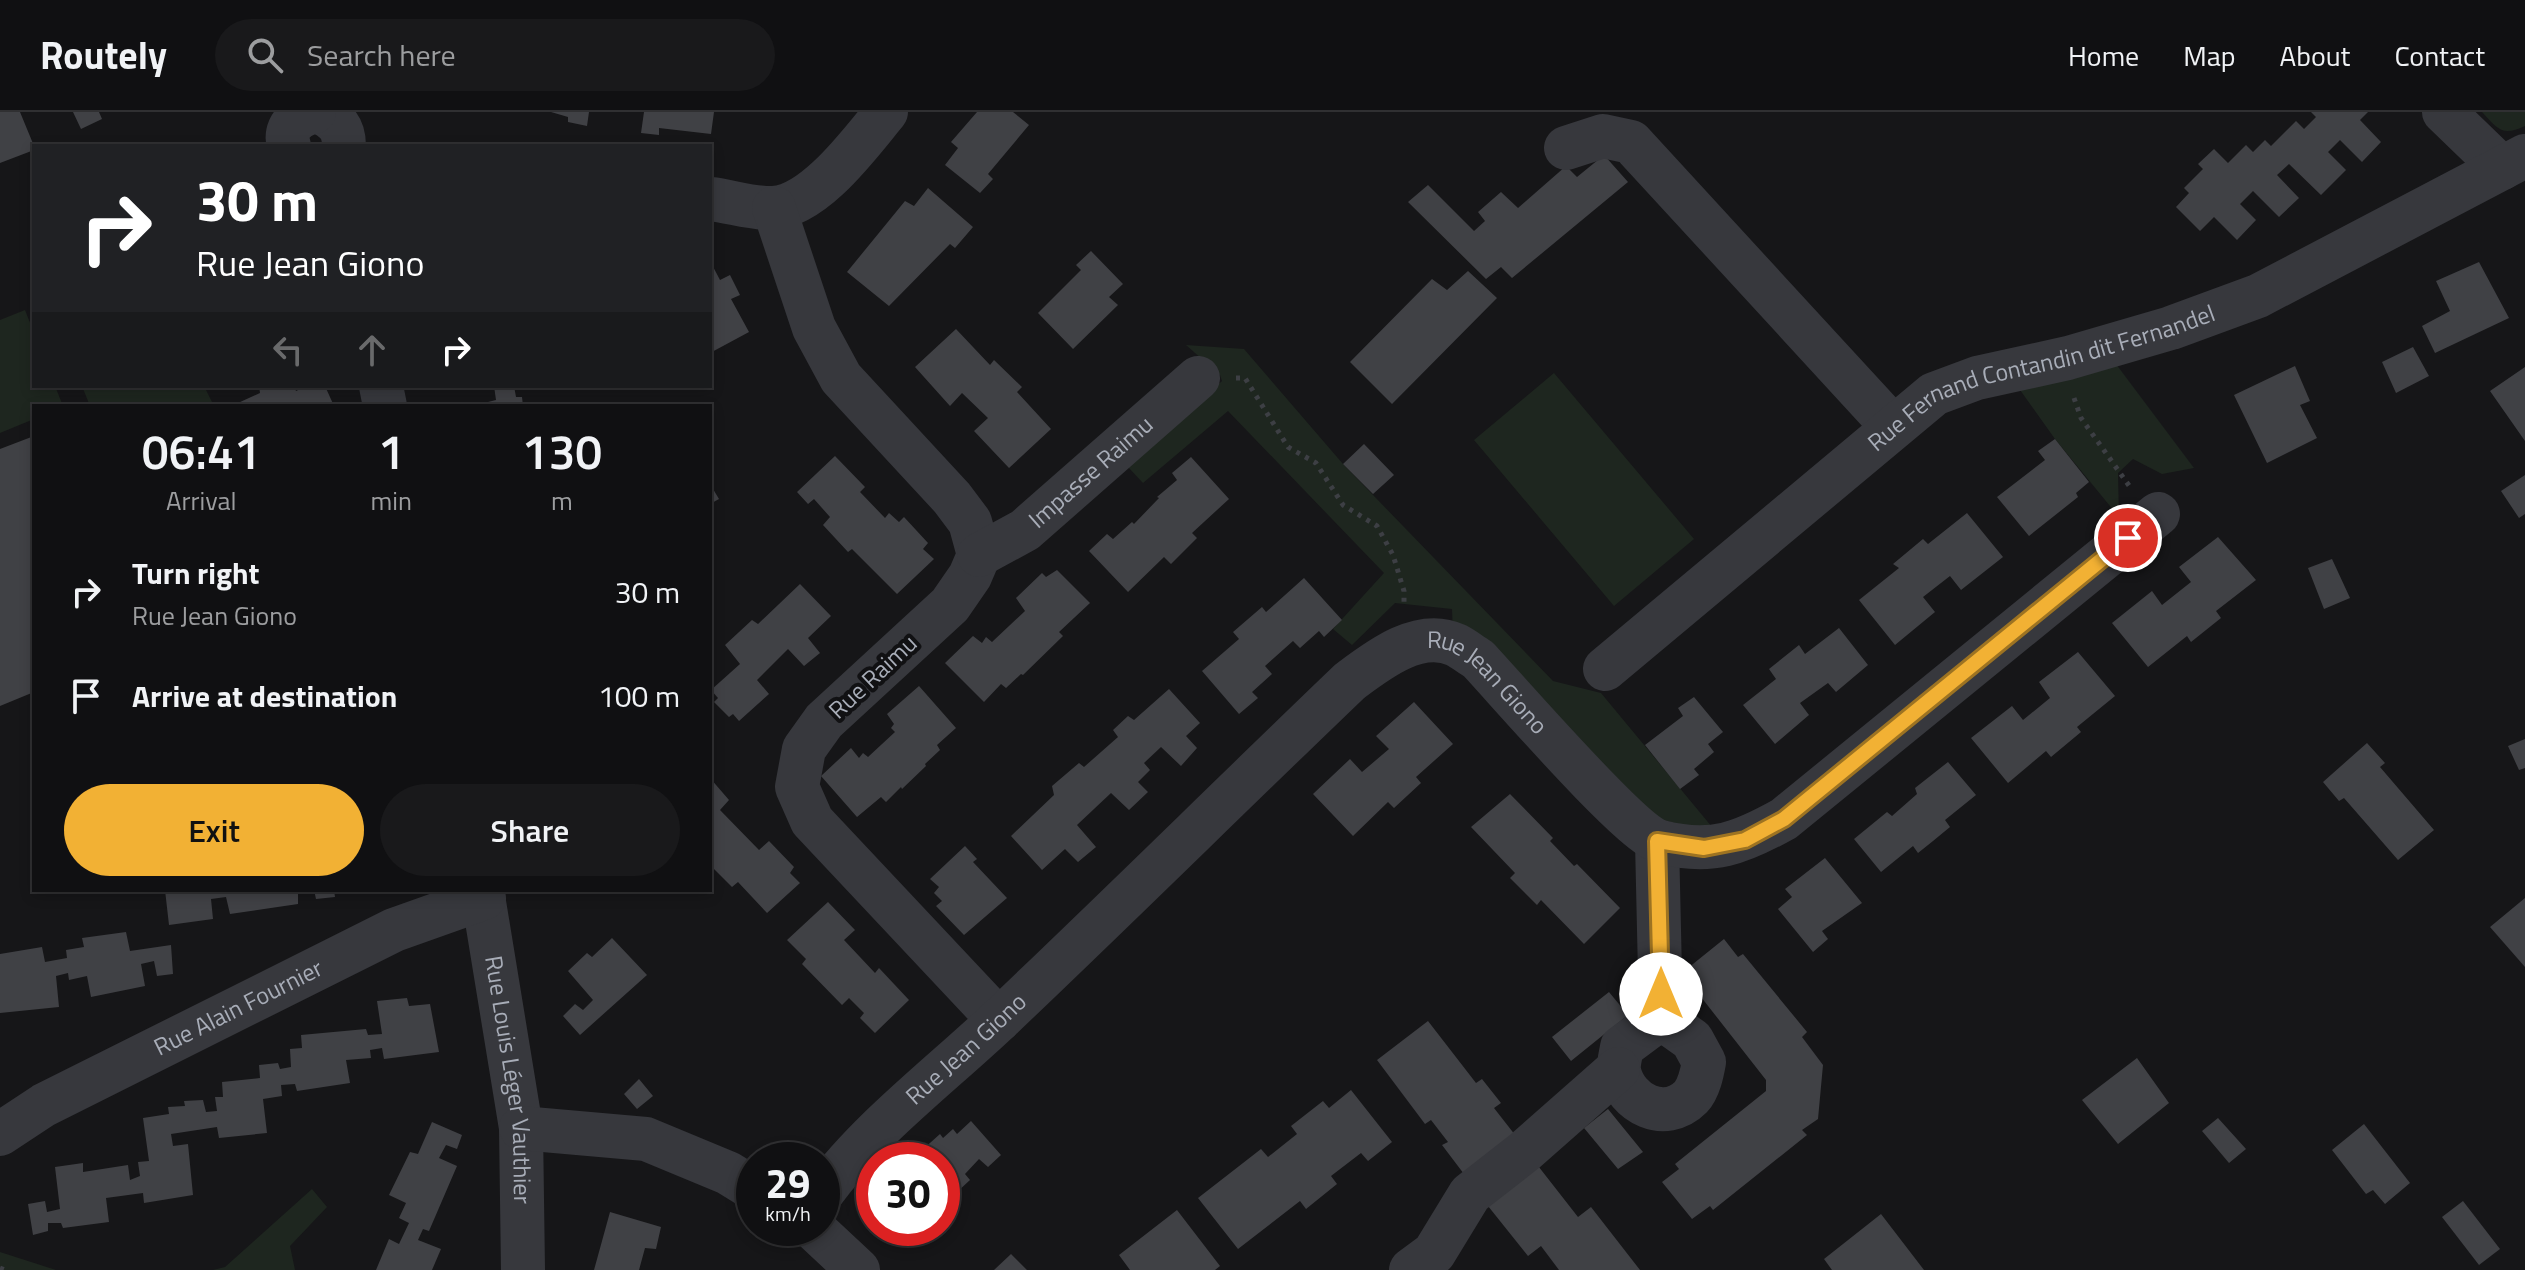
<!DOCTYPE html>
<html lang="en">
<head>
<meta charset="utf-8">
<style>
  :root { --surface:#101012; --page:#19191b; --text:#f1f3f6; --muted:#9c9d9f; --line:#303032; --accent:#f2b134 }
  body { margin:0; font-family:"Titillium Web",sans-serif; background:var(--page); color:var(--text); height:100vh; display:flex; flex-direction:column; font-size:30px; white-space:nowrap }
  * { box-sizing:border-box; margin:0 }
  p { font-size:26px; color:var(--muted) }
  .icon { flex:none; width:44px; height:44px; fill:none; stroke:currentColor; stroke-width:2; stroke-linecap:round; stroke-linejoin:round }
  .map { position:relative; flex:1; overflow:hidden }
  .details { position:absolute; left:32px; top:292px; width:680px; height:488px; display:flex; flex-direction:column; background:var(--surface); border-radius:0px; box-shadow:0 4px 12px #0003,0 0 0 2px var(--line) }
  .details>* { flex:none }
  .guide { position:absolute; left:32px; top:32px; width:680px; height:244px; border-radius:0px; box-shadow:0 4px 12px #0003,0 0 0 2px var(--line); background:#202124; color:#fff; overflow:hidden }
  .speed { position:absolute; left:736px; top:1030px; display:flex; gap:16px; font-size:40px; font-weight:700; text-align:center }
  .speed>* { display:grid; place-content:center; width:104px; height:104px; border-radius:50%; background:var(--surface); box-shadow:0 4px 12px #0003,0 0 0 2px var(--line); line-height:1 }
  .speed small { font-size:20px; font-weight:400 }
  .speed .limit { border:12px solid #d22; background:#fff; color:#111 }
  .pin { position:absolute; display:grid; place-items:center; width:68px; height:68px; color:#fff; margin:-34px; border:4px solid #fff; border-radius:50%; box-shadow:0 2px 8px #0007 }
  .me { position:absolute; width:88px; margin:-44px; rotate:0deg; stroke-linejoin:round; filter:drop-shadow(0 0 6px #0008) }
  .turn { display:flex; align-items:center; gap:28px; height:168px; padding:0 32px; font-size:36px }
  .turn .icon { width:104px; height:104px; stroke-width:2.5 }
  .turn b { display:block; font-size:56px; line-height:68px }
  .lanes { display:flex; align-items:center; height:76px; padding:0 32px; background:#0003; justify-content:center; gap:40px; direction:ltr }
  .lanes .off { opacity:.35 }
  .eta { display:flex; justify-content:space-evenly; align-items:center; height:136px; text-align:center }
  .eta b { font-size:48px; font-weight:600; line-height:56px }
  .button { display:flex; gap:16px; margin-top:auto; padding:16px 32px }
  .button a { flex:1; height:92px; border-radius:48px; background:var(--accent); color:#111; font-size:32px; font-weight:600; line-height:92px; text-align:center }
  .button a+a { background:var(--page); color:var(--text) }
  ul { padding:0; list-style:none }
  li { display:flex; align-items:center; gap:24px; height:104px; padding:0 32px }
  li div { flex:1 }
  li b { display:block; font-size:30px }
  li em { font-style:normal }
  header { display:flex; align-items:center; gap:48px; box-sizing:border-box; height:112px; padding:0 40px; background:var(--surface); border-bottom:2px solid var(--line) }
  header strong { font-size:38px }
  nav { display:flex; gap:44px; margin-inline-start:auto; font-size:28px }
  .search { width:560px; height:72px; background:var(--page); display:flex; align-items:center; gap:20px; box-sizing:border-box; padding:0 28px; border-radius:44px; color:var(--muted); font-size:30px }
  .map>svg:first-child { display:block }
  .green { fill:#1e261f }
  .building { fill:#404145 }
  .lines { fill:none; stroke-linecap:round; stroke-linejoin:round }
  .path { stroke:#3d3f44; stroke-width:5; stroke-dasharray:4 6; stroke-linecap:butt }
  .minor { stroke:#37383d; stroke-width:44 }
  .route-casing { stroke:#9d7322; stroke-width:20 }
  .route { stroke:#f2b134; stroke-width:14 }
  .labels { text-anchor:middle; stroke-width:8; stroke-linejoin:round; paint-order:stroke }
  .street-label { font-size:24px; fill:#a8adb8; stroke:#111113 }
</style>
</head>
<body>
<header>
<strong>Routely</strong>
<div class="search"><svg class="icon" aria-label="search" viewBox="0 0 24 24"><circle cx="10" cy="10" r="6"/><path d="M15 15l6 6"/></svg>Search here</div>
<nav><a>Home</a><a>Map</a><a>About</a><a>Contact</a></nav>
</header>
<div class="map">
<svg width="2525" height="1158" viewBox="0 0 2525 1158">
  <rect width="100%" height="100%" fill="#161618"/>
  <path class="green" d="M 2482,0 L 2525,0 L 2525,14 C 2502,25 2498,17 2482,0 Z
    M 25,198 L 34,221 L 34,274 L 55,274 L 63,294 L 34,294 L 34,307 L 0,321 L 0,208 Z
    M 1186,233 L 1244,237 L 1343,352 L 1553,569 L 1601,581 L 1717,721 L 1646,704 L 1453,524 L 1452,497 L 1395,491 L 1352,533 L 1333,517 L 1384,461 L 1228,299 L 1143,371 L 1128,355 L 1222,269 L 1220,263 Z
    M 2113,248 L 2194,356 L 2162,362 L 2133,347 L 2118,361 L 2119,405 L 2055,327 L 2015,271 Z
    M 1554,261 L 1694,427 L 1614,494 L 1474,328 Z
    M 82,274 L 204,274 L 214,294 L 90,294 Z
    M 312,1077 L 327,1095 L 290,1134 L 295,1158 L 213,1158 L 225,1155 Z
    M 0,1140 L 56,1158 L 0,1158 Z"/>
  <path class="building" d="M 0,0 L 20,0 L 34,34 L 34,38 L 0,51 Z
    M 73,0 L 99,0 L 102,7 L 81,17 Z
    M 551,0 L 589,0 L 587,14 L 568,10 L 568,5 Z
    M 644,0 L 714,0 L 711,22 L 659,16 L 659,23 L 641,21 Z
    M 977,0 L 1013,0 L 1029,13 L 988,62 L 993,67 L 980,81 L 945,53 L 958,36 L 951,30 Z
    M 2311,0 L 2368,0 L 2360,8 L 2381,30 L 2362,50 L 2340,28 L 2328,40 L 2346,58 L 2321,83 L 2289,52 L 2277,63 L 2299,86 L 2279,105 L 2253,79 L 2240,92 L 2256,108 L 2237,128 L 2214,105 L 2200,119 L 2176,95 L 2189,81 L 2184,76 L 2203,57 L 2198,52 L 2214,37 L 2228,51 L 2246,33 L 2253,40 L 2265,28 L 2271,34 L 2296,9 L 2304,17 L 2316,5 Z
    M 1604,43 L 1628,70 L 1512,166 L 1501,155 L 1486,167 L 1408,90 L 1428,73 L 1474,119 L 1485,109 L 1478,100 L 1501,80 L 1518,96 L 1566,54 L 1577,65 Z
    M 928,76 L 973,115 L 955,136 L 950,132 L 889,194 L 847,160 L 905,89 L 914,94 Z
    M 1091,139 L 1123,172 L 1109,185 L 1118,193 L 1073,237 L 1038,201 L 1081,158 L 1076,153 Z
    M 710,149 L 720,168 L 730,163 L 740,183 L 731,187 L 749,220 L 710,241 Z
    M 2479,150 L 2509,206 L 2435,241 L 2422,214 L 2450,199 L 2436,169 Z
    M 1468,159 L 1497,186 L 1392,292 L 1350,250 L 1432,167 L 1447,178 Z
    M 956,217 L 990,253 L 994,248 L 1022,275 L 1017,280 L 1051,317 L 1009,356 L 974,319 L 988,306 L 962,281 L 950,294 L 915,255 Z
    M 2413,235 L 2429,264 L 2396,281 L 2382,250 Z
    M 2295,254 L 2310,289 L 2300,293 L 2317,326 L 2267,351 L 2234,283 Z
    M 2525,255 L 2525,329 L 2490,279 Z
    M 259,274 L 294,274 L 296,279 L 307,274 L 325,274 L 334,294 L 239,294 L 238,291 L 260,281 Z
    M 494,274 L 514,274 L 516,285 L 522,285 L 523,294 L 472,294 L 496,288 Z
    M 34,324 L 34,580 L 0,594 L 0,337 Z
    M 2055,327 L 2089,370 L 2076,381 L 2078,385 L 2029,424 L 1997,385 L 2045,348 L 2038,339 Z
    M 1364,332 L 1394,363 L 1373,382 L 1343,352 Z
    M 835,344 L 865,375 L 860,380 L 885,406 L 889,401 L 899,410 L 904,405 L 928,431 L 923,437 L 934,447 L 897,482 L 852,437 L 848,440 L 823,413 L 830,405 L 814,387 L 808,392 L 797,380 Z
    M 1191,345 L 1229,387 L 1192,421 L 1197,426 L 1171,452 L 1164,445 L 1128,480 L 1089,439 L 1107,422 L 1113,427 L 1132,410 L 1134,412 L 1159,386 L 1157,385 L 1177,368 L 1172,361 Z
    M 2525,363 L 2525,402 L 2519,406 L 2501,379 Z
    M 710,372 L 719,387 L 710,392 Z
    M 1967,401 L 2003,445 L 1961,478 L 1950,464 L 1923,485 L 1935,500 L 1895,533 L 1859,488 L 1899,456 L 1893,452 L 1923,427 L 1928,432 Z
    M 2218,425 L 2256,468 L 2216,499 L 2221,506 L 2191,530 L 2187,524 L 2148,555 L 2112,511 L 2152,479 L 2162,493 L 2191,470 L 2179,455 Z
    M 2332,447 L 2350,486 L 2324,497 L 2308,456 Z
    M 1057,458 L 1090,491 L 1059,520 L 1063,524 L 1023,563 L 1021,562 L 1006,576 L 1001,572 L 984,590 L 945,551 L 973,524 L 982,531 L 986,525 L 992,530 L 1025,499 L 1016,486 L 1042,461 L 1046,465 Z
    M 1304,466 L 1342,508 L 1324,525 L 1319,519 L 1300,536 L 1293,529 L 1265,554 L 1272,562 L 1252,580 L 1258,586 L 1239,602 L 1202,559 L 1239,527 L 1233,520 L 1262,495 L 1266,500 Z
    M 800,472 L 831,504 L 808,526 L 820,541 L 804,554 L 788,537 L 757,568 L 769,582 L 739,609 L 733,602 L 729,605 L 714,590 L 718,586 L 711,578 L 740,552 L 725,533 L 752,508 L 758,512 Z
    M 1839,516 L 1868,553 L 1836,580 L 1828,571 L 1800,591 L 1809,603 L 1775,632 L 1743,593 L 1776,567 L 1769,557 L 1799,533 L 1805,542 Z
    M 2078,540 L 2115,584 L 2077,615 L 2081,620 L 2051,645 L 2046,639 L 2008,671 L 1971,626 L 2012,594 L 2023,608 L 2050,586 L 2039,570 Z
    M 919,574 L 956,616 L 937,633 L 940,638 L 925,652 L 926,654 L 902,677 L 901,675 L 886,690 L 881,685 L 857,705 L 821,664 L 851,636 L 859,646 L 863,641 L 868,645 L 895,620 L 891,616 L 894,612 L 887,602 Z
    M 1169,577 L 1200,611 L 1186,624 L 1197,636 L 1181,654 L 1161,635 L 1144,651 L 1150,658 L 1138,670 L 1148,680 L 1129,698 L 1111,681 L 1077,713 L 1096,735 L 1078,750 L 1065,737 L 1042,758 L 1011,724 L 1054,683 L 1052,674 L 1079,651 L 1084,655 L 1118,625 L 1113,618 L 1128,604 L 1134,608 Z
    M 1694,585 L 1723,620 L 1708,632 L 1714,640 L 1694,657 L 1699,663 L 1680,677 L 1645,633 L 1683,604 L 1678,596 Z
    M 1414,590 L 1453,632 L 1416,665 L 1421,671 L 1394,696 L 1388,690 L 1353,724 L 1313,682 L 1350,647 L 1362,660 L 1389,637 L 1376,624 Z
    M 2525,627 L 2525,656 L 2519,658 L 2508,634 Z
    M 2367,631 L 2385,651 L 2380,655 L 2434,718 L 2398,748 L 2344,686 L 2339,689 L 2323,670 Z
    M 1948,650 L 1976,683 L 1945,708 L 1950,715 L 1933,729 L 1918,741 L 1913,734 L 1881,760 L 1854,727 L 1887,700 L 1892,704 L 1917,682 L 1915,676 Z
    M 710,666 L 729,688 L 720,698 L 759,738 L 769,729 L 794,755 L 790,761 L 800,771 L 767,801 L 738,770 L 732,775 L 710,753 Z
    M 1510,682 L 1553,726 L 1550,729 L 1574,754 L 1577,752 L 1620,796 L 1584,832 L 1541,788 L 1537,793 L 1510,766 L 1515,761 L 1471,715 Z
    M 965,734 L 977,747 L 973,750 L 1007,786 L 964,823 L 936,794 L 942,789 L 934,781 L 939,775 L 930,767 Z
    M 1825,746 L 1862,791 L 1822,819 L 1828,827 L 1813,840 L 1778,797 L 1792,785 L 1785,777 Z
    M 165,778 L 298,778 L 298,792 L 230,802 L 226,785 L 211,787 L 213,807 L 169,813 Z
    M 314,778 L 334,778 L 335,785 L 316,787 Z
    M 2525,786 L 2525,855 L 2490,815 Z
    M 828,790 L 855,818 L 844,828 L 875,861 L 879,856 L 909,888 L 875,921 L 860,906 L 864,901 L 849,886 L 842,893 L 802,852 L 806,847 L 787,828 Z
    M 126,820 L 130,839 L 171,833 L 173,862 L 157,864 L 154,849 L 141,852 L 145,874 L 91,885 L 87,864 L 69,868 L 68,861 L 56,864 L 59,895 L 0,901 L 0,842 L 42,835 L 45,850 L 67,846 L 66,838 L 84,835 L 82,826 Z
    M 612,826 L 647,863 L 580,923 L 563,904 L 575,892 L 583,898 L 593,888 L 568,859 L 587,841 L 592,845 Z
    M 1724,827 L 1738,845 L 1743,842 L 1807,920 L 1802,925 L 1823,953 L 1818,1007 L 1802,1018 L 1807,1023 L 1713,1098 L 1710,1094 L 1692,1107 L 1662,1070 L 1679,1057 L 1675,1052 L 1766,979 L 1766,968 L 1694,876 L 1699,873 L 1688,856 Z
    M 1609,880 L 1628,903 L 1571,949 L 1552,925 Z
    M 407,886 L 409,894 L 430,892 L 439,940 L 384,947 L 382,936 L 370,938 L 371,946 L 346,948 L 350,971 L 297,979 L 295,972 L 281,973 L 282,984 L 263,987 L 267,1021 L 219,1026 L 217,1015 L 171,1022 L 173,1034 L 188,1032 L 193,1083 L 144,1091 L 143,1081 L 106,1086 L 109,1110 L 63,1116 L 61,1111 L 48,1111 L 48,1119 L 33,1123 L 28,1092 L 45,1089 L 47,1100 L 60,1097 L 55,1055 L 83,1051 L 83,1060 L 128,1053 L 130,1068 L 140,1064 L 138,1050 L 149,1049 L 143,1006 L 169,1002 L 168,995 L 185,994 L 184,989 L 203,988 L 206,1000 L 217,999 L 215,985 L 223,985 L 222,970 L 260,966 L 259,953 L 278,951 L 280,957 L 291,955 L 290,937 L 302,936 L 301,923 L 366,917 L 368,923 L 382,922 L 377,889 Z
    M 1428,909 L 1476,971 L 1482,967 L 1501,991 L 1494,996 L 1519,1028 L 1467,1066 L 1442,1033 L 1448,1030 L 1431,1008 L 1425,1012 L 1377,948 Z
    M 2137,946 L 2169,991 L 2118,1032 L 2082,988 Z
    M 639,967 L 653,984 L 637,997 L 624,982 Z
    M 1351,978 L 1392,1030 L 1368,1049 L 1361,1041 L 1331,1064 L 1337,1072 L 1306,1097 L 1300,1089 L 1238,1137 L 1198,1086 L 1261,1037 L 1268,1045 L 1297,1022 L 1291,1014 L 1323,989 L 1329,996 Z
    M 1608,997 L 1643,1040 L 1618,1057 L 1584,1016 Z
    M 2218,1006 L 2246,1037 L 2229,1051 L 2202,1019 Z
    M 971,1009 L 1001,1043 L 988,1055 L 979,1047 L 965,1062 L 970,1068 L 942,1094 L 942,1048 L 911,1048 L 940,1022 L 943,1026 L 953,1017 L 957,1022 Z
    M 432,1010 L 462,1023 L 457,1037 L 446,1033 L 439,1046 L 457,1054 L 429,1119 L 423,1117 L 418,1128 L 441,1137 L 432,1158 L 376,1158 L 389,1127 L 399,1132 L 409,1111 L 399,1106 L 406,1091 L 389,1083 L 410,1040 L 418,1042 Z
    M 2364,1012 L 2410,1071 L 2385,1092 L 2373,1078 L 2366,1082 L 2332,1038 Z
    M 1535,1050 L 1578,1105 L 1591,1095 L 1640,1158 L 1559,1158 L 1541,1134 L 1528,1144 L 1484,1089 Z
    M 2463,1089 L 2500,1137 L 2479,1153 L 2442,1105 Z
    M 1177,1098 L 1220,1154 L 1215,1158 L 1130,1158 L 1119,1143 Z
    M 610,1100 L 661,1115 L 656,1137 L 645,1136 L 639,1158 L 594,1158 Z
    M 1881,1102 L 1924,1158 L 1832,1158 L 1824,1147 Z
    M 907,1116 L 925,1116 L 916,1125 Z
    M 1011,1142 L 1027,1158 L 994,1158 Z"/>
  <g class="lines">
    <path class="path" d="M 1236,266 L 1245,266 L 1288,335 L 1316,351 L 1343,393 L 1377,414 L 1393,443 L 1404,479 L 1404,494
      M 2074,286 L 2081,306 L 2130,375
      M 0,1156 L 5,1158"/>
    <g class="minor">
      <path d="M 320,0 C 336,8 344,15 344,34"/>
      <path d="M 2444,0 L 2502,56"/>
      <path d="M 289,34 C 283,16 297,3 314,0"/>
      <path d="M 1566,36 L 1603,24 L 1631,30 L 1893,315"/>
      <path d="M 710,87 C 730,89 753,97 773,96 C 815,94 861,30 886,0"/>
      <path d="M 774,96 L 814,216 L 841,266 L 952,386 L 970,410 L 979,443 L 970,464 L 950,493 L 824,609 L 804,637 L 797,675 L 812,709 L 999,908"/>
      <path d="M 381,274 L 385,294"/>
      <path id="s1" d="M 979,443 L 1025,418 L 1198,266"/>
      <path id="s2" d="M 1605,557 L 1934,282 L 1977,266 L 2068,246 L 2171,216 L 2258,184 L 2525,44"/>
      <path d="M 1657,729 L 1661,906 L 1622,935 C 1621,942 1618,952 1619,959 C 1626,992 1665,1011 1691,985 C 1699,976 1702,961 1704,950 L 1692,928 L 1661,906"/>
      <path id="s3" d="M 482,778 L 521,1016 L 523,1158"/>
      <path d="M 521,1016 L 646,1027 L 728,1061 L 754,1077"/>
      <path id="s4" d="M 0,1022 L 44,993 L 394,818 L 484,786"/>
      <path id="s5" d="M 822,1081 C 869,1017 942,962 1000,907 C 1118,795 1233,681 1350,569 C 1378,548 1419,516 1456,533 C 1464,537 1471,543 1478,547 C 1508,579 1631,722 1661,730 C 1712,743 1741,731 1784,707 L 2158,402"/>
      <path d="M 813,1116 L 858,1158"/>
      <path d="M 1411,1158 L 1434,1141 L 1470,1082 L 1525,1039 L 1618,957"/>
    </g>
  </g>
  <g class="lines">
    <defs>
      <path id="route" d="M 1661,882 L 1657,729 L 1704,736 L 1745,728 L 1784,707 L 2128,426"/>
    </defs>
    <use href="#route" class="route-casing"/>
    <use href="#route" class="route"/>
  </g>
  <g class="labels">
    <g class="street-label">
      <text dy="8" stroke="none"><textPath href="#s2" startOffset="534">Rue Fernand Contandin dit Fernandel</textPath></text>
      <text dy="8" stroke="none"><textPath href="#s1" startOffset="140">Impasse Raimu</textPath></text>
      <text transform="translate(873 565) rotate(-43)" y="8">Rue Raimu</text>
      <text dy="8" stroke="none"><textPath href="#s5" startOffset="900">Rue Jean Giono</textPath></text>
      <text dy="8" stroke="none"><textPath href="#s4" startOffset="270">Rue Alain Fournier</textPath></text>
      <text dy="8" stroke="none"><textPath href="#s5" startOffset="204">Rue Jean Giono</textPath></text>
      <text dy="8" stroke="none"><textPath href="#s3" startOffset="192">Rue Louis Léger Vauthier</textPath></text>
    </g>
  </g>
</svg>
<div class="speed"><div>29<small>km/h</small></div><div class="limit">30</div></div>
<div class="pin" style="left:2128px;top:426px;background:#d93025"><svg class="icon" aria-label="arrive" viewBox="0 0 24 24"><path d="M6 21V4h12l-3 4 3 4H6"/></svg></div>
<svg class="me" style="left:1661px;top:882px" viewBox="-20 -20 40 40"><circle r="19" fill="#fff"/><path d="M0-13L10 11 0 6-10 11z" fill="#f2b134"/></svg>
<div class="guide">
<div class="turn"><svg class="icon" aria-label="right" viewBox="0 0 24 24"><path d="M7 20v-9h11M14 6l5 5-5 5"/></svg><div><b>30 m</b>Rue Jean Giono</div></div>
<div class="lanes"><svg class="icon off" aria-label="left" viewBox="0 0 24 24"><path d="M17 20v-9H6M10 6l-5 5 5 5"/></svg><svg class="icon off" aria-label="ahead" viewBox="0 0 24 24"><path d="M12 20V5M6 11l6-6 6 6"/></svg><svg class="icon" aria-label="right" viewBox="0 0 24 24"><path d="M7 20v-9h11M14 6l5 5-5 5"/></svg></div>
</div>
<section class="details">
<div class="eta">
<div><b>06:41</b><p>Arrival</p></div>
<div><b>1</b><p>min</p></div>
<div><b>130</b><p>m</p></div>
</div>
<ul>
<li><svg class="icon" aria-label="right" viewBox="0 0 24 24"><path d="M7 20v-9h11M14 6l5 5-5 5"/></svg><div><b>Turn right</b><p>Rue Jean Giono</p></div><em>30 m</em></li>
<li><svg class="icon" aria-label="arrive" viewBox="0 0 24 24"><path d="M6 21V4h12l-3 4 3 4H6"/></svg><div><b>Arrive at destination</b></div><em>100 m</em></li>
</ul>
<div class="button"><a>Exit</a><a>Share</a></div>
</section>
</div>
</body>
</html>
